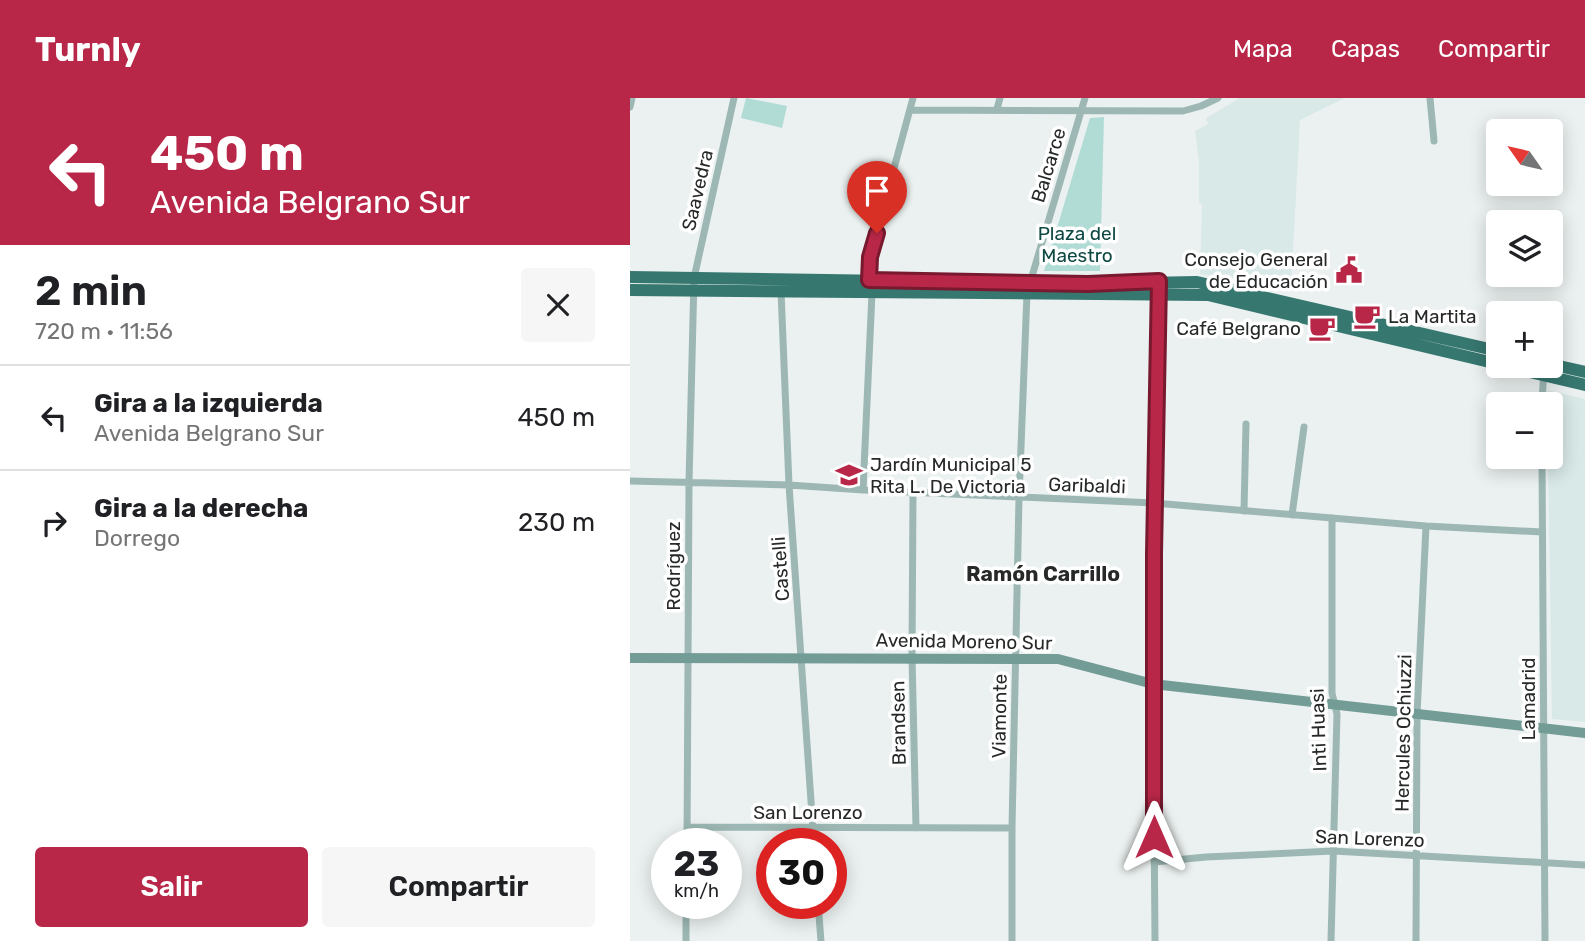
<!DOCTYPE html>
<html lang="es">
<head>
<meta charset="utf-8">
<style>
  :root { --surface:#fff; --page:#f6f6f6; --text:#202124; --muted:#757577; --line:#e0e0e0; --accent:#b82748 }
  body { margin:0; font-family:Rubik,sans-serif; background:var(--page); color:var(--text); height:100vh; display:flex; flex-direction:column; font-size:26px; white-space:nowrap }
  * { box-sizing:border-box; margin:0 }
  p { font-size:23px; color:var(--muted) }
  .icon { flex:none; width:38px; height:38px; fill:none; stroke:currentColor; stroke-width:2; stroke-linecap:round; stroke-linejoin:round }
  .map { position:relative; flex:1; overflow:hidden }
  .sheet { display:flex; flex-direction:column; background:var(--surface); width:630px }
  .sheet>* { flex:none }
  .guide { background:#b82748; color:#fff; overflow:hidden }
  .needle { width:46px; rotate:304deg }
  .fabs { position:absolute; left:856px; top:21px; display:grid; gap:14px }
  .fabs a { display:grid; place-items:center; width:77px; height:77px; border-radius:7px; background:var(--surface); box-shadow:0 4px 18px #0003; font-size:35px }
  .speed { position:absolute; left:21px; top:730px; display:flex; gap:14px; font-size:35px; font-weight:700; text-align:center }
  .speed>* { display:grid; place-content:center; width:91px; height:91px; border-radius:50%; background:var(--surface); box-shadow:0 4px 18px #0003; line-height:1 }
  .speed small { font-size:18px; font-weight:400 }
  .speed .limit { border:10px solid #d22; background:#fff; color:#111 }
  .pin { position:absolute; display:grid; place-items:center; width:60px; height:60px; color:#fff; margin:-72px -30px; border-radius:50% 50% 50% 0; rotate:-45deg; box-shadow:0 0 7px #0007 }
  .pin .icon { rotate:45deg }
  .me { position:absolute; width:77px; margin:-38px; rotate:0deg; stroke-linejoin:round; filter:drop-shadow(0 0 5px #0008) }
  .turn { display:flex; align-items:center; gap:24px; height:147px; padding:0 35px; font-size:32px }
  .turn .icon { width:91px; height:91px; stroke-width:2.5 }
  .turn b { display:block; font-size:49px; line-height:60px }
  .round { display:grid; place-items:center; flex:none; width:74px; height:74px; border-radius:7px; background:var(--page) }
  .overview { display:flex; align-items:center; justify-content:space-between; height:119px; padding:0 35px }
  h1 { font-size:42px; font-weight:600; line-height:52px }
  .primary-button { display:flex; gap:14px; margin-top:auto; padding:14px 35px }
  .primary-button a { flex:1; height:80px; border-radius:7px; background:var(--accent); color:#fff; font-size:28px; font-weight:600; line-height:80px; text-align:center }
  .primary-button a+a { background:var(--page); color:var(--text) }
  ul { padding:0; list-style:none }
  li { display:flex; align-items:center; gap:21px; height:105px; padding:0 35px; border-top:2px solid var(--line) }
  li div { flex:1 }
  li b { display:block; font-size:26px }
  li em { font-style:normal }
  header { display:flex; align-items:center; gap:42px; box-sizing:border-box; height:98px; padding:0 35px; background:var(--accent); color:#fff }
  header strong { font-size:33px }
  nav { display:flex; gap:38px; margin-inline-start:auto; font-size:24px }
  main { display:flex; flex:1; min-height:0 }
  .map>svg:first-child { display:block }
  .built { fill:#d9e9e7 }
  .green { fill:#b1dbd5 }
  .lines { fill:none; stroke-linecap:round; stroke-linejoin:round }
  .street { stroke:#9db8b4; stroke-width:7 }
  .secondary { stroke:#739c96; stroke-width:10 }
  .highway { stroke:#36776f; stroke-width:12 }
  .route-casing { stroke:#78192f; stroke-width:18 }
  .route { stroke:#b82748; stroke-width:12 }
  .labels { text-anchor:middle; stroke-width:7; stroke-linejoin:round; paint-order:stroke }
  .street-label { font-size:19px; fill:#272929; stroke:#fff }
  .park-label { font-size:19px; fill:#0d4842; stroke:#fff }
  .poi-label { font-size:19px; fill:#272929; stroke:#fff; text-anchor:end }
  .neighbourhood-label { font-size:21px; font-weight:bold; fill:#272929; stroke:#fff }
</style>
</head>
<body>
<header>
<strong>Turnly</strong>
<nav><a>Mapa</a><a>Capas</a><a>Compartir</a></nav>
</header>
<main>
<section class="sheet">
<div class="guide">
<div class="turn"><svg class="icon" aria-label="left" viewBox="0 0 24 24"><path d="M17 20v-9H6M10 6l-5 5 5 5"/></svg><div><b>450 m</b>Avenida Belgrano Sur</div></div>
</div>
<div class="overview"><div><h1>2 min</h1><p>720 m · 11:56</p></div><a class="round"><svg class="icon" aria-label="close" viewBox="0 0 24 24"><path d="M6 6l12 12M18 6L6 18"/></svg></a></div>
<ul>
<li><svg class="icon" aria-label="left" viewBox="0 0 24 24"><path d="M17 20v-9H6M10 6l-5 5 5 5"/></svg><div><b>Gira a la izquierda</b><p>Avenida Belgrano Sur</p></div><em>450 m</em></li>
<li><svg class="icon" aria-label="right" viewBox="0 0 24 24"><path d="M7 20v-9h11M14 6l5 5-5 5"/></svg><div><b>Gira a la derecha</b><p>Dorrego</p></div><em>230 m</em></li>
</ul>
<div class="primary-button"><a>Salir</a><a>Compartir</a></div>
</section>
<div class="map">
<svg width="955" height="843" viewBox="0 0 955 843">
  <rect width="100%" height="100%" fill="#ebf1f0"/>
  <path class="built" d="M 610,0 L 715,0 L 670,22 L 661,190 L 570,176 L 572,107 L 569,105 L 569,64 L 565,33 L 578,26 L 576,20 Z
    M 917,292 L 955,301 L 955,624 L 922,621 L 918,359 L 920,359 L 920,306 L 918,306 Z"/>
  <path class="green" d="M 116,0 L 157,8 L 152,30 L 111,20 Z
    M 474,19 L 470,173 L 414,173 L 460,20 Z"/>
  <g class="lines">
    <path class="street" d="M 800,0 L 804,43
      M 0,9 L 2,0
      M 367,11 L 370,0
      M 280,12 L 553,13 L 571,8 L 588,0
      M 238,182 L 240,159 L 283,0
      M 151,193 L 159,387 L 184,746
      M 912,306 L 914,268
      M 912,359 L 915,843
      M 0,383 L 159,387 L 233,392 L 524,405 L 796,428 L 912,434
      M 233,392 L 242,195
      M 283,394 L 282,559 L 286,730
      M 614,413 L 616,326
      M 662,417 L 674,329
      M 57,729 L 382,730
      M 57,746 L 59,384 L 64,180 L 104,0
      M 524,764 L 576,759 L 703,753 L 955,767
      M 188,805 L 191,843
      M 56,843 L 56,805
      M 382,843 L 382,730 L 389,400 L 397,195 L 455,0
      M 525,843 L 523,586 L 529,194
      M 701,843 L 707,616 L 702,595 L 702,420
      M 786,843 L 787,617 L 796,428"/>
    <path class="secondary" d="M 0,560 L 428,561 L 523,586 L 955,635"/>
    <path class="highway" d="M 0,179 L 458,186 L 567,184 L 868,253
      M 0,192 L 578,197 L 868,266
      M 920,266 L 955,274
      M 874,268 L 955,287"/>
  </g>
  <g class="lines">
    <defs>
      <path id="route" d="M 247,135 L 240,159 L 239,182 L 458,186 L 529,183 L 524,456 L 524,739"/>
    </defs>
    <use href="#route" class="route-casing"/>
    <use href="#route" class="route"/>
  </g>
  <defs>
    <symbol id="civic-bare" viewBox="-9 -9 18 18"><path d="M-.6-6.5H3V-4.5H.6V-3L4-1V1h2V6H-6V1h2V-1L-.6-3ZM-1.2 2.5V6h2.4V2.5Z" fill="#b82748" stroke="#fff" stroke-width="2.5" paint-order="stroke"/></symbol>
    <symbol id="cafe-bare" viewBox="-9 -9 18 18"><path d="M-5.5-4.5H6V0H3Q3 3.5 0 3.5H-2.5Q-5.5 3.5-5.5 0ZM3-3.2v2h1.7v-2ZM-6 4.5H4V6H-6Z" fill="#b82748" stroke="#fff" stroke-width="2.5" paint-order="stroke"/></symbol>
    <symbol id="school-bare" viewBox="-9 -9 18 18"><path d="M0-5L7-2L0 1L-7-2ZM-4 1L0 2.5L4 1V4Q0 6-4 4Z" fill="#b82748" stroke="#fff" stroke-width="2.5" paint-order="stroke"/></symbol>
  </defs>
  <g fill-rule="evenodd">
    <use href="#civic-bare" x="700" y="153" width="38" height="38"/>
    <use href="#cafe-bare" x="718" y="199" width="38" height="38"/>
    <use href="#cafe-bare" x="673" y="211" width="38" height="38"/>
    <use href="#school-bare" x="200" y="358" width="38" height="38"/>
  </g>
  <g class="labels">
    <g class="street-label">
      <text transform="translate(418 67) rotate(-73)" y="7">Balcarce</text>
      <text transform="translate(67 92) rotate(-77)" y="7">Saavedra</text>
      <text transform="translate(457 387) rotate(2)" y="7">Garibaldi</text>
      <text transform="translate(43 468) rotate(-90)" y="7">Rodríguez</text>
      <text transform="translate(150 471) rotate(-94)" y="7">Castelli</text>
      <text transform="translate(334 543) rotate(1)" y="7">Avenida Moreno Sur</text>
      <text transform="translate(898 601) rotate(-90)" y="7">Lamadrid</text>
      <text transform="translate(369 618) rotate(-89)" y="7">Viamonte</text>
      <text transform="translate(268 625) rotate(-91)" y="7">Brandsen</text>
      <text transform="translate(688 632) rotate(-92)" y="7">Inti Huasi</text>
      <text transform="translate(773 635) rotate(-89)" y="7">Hercules Ochiuzzi</text>
      <text x="178" y="721">San Lorenzo</text>
      <text transform="translate(740 740) rotate(2)" y="7">San Lorenzo</text>
    </g>
    <g class="park-label">
      <text x="447" y="142">Plaza del<tspan x="447" dy="22">Maestro</tspan></text>
    </g>
    <g class="poi-label">
      <text x="698" y="168">Consejo General<tspan x="698" dy="22">de Educación</tspan></text>
      <text x="758" y="225" text-anchor="start">La Martita</text>
      <text x="671" y="237">Café Belgrano</text>
      <text x="240" y="373" text-anchor="start">Jardín Municipal 5<tspan x="240" dy="22">Rita L. De Victoria</tspan></text>
    </g>
    <g class="neighbourhood-label">
      <text x="413" y="483">Ramón Carrillo</text>
    </g>
  </g>
</svg>
<div class="fabs">
<a><svg class="needle" viewBox="-14 -14 28 28"><path d="M0-13l5 13h-10z" fill="#e53935"/><path d="M0 13l5-13h-10z" fill="#757577"/></svg></a>
<a><svg class="icon" aria-label="layers" viewBox="0 0 24 24"><path d="M12 4l9 5-9 5-9-5zM3 14l9 5 9-5"/></svg></a>
<a>+</a>
<a>−</a>
</div>
<div class="speed"><div>23<small>km/h</small></div><div class="limit">30</div></div>
<div class="pin" style="left:247px;top:135px;background:#d93025"><svg class="icon" aria-label="arrive" viewBox="0 0 24 24"><path d="M6 21V4h12l-3 4 3 4H6"/></svg></div>
<svg class="me" style="left:524px;top:739px" viewBox="-20 -20 40 40"><path d="M0-17L14 15 0 8-14 15z" fill="#b82748" stroke="#fff" stroke-width="4"/></svg>
</div>
</main>
</body>
</html>
